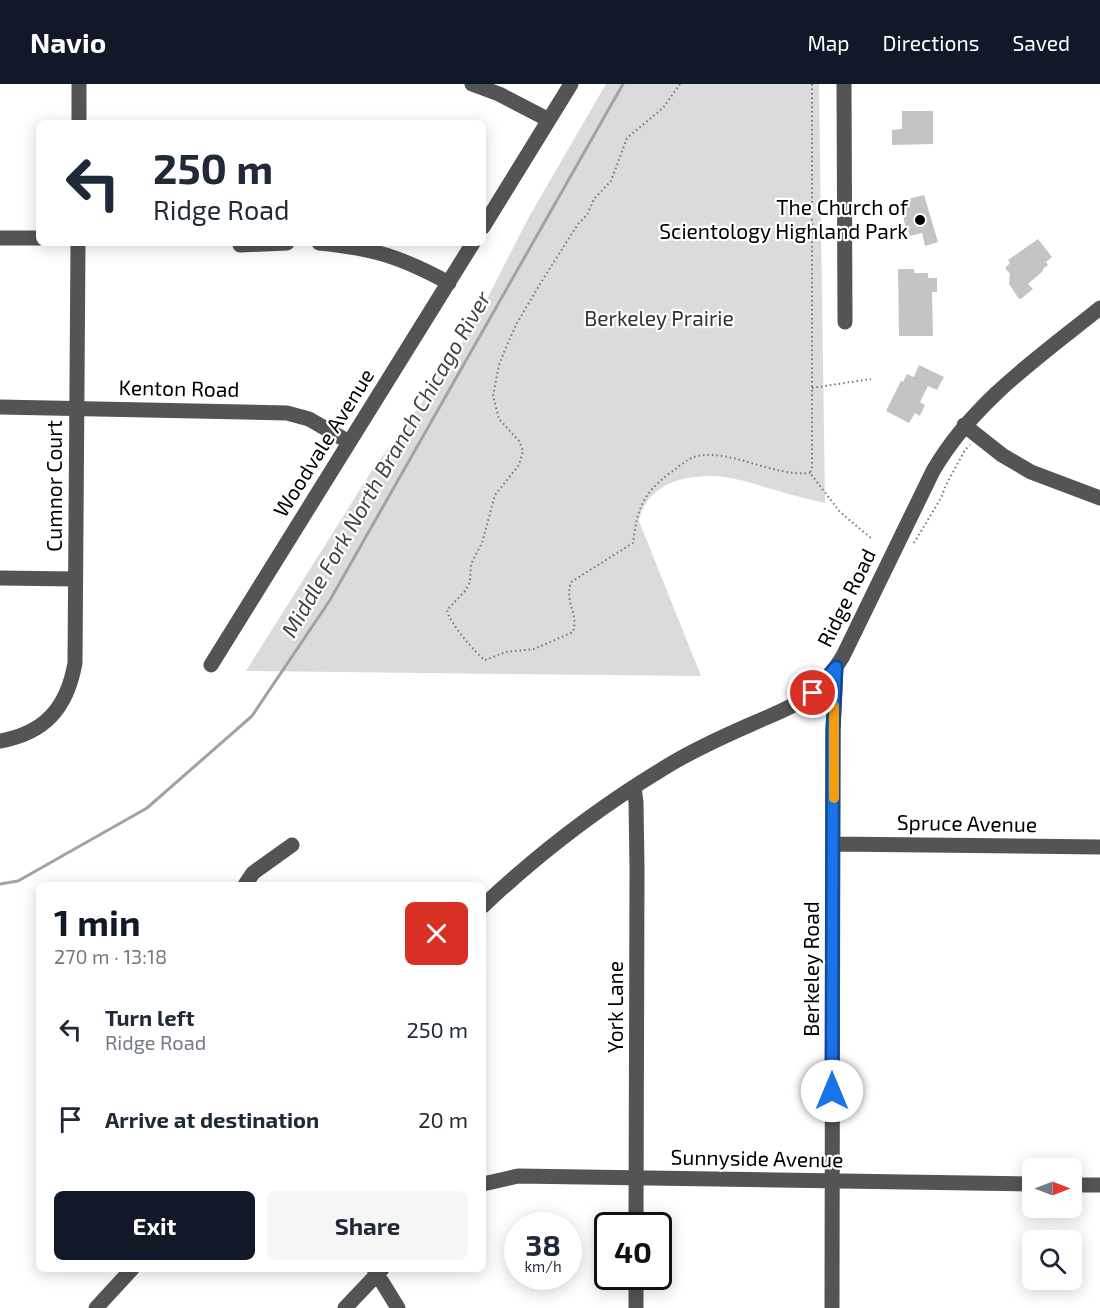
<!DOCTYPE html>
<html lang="en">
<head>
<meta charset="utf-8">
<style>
  :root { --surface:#fff; --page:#f6f6f7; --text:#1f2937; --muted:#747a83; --accent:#111827 }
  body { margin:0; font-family:"Exo 2",sans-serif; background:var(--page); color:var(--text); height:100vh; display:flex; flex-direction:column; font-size:22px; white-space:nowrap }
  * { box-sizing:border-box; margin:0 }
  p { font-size:20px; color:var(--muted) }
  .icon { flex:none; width:33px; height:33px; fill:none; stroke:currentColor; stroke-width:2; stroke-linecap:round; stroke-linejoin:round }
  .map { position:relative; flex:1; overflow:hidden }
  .sheet { position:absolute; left:36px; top:798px; width:450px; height:390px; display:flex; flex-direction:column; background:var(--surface); border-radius:9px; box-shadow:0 3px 15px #0003 }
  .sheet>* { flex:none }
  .hud { position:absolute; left:36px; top:36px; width:450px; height:126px; border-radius:9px; box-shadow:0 3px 15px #0003; background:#fff; color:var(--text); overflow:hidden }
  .needle { width:39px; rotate:90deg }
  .buttons { position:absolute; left:1022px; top:1074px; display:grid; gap:12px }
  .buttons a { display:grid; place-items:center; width:60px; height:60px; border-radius:9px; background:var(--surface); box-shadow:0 3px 15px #0003; font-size:30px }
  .speed { position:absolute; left:504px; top:1128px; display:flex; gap:12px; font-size:30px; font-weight:700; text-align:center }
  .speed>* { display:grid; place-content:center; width:78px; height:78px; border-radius:50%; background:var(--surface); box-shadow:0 3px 15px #0003; line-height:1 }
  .speed small { font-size:15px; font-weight:400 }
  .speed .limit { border:3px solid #111; border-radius:9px; background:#fff; color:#111 }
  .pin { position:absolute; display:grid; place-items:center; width:51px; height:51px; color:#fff; margin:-26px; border:3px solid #fff; border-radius:50%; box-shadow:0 2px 6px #0007 }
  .me { position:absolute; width:66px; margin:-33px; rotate:0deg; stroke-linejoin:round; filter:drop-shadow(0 0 4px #0008) }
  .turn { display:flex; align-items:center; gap:21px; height:126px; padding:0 18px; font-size:27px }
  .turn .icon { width:78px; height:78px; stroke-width:2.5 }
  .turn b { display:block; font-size:42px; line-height:51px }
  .round { display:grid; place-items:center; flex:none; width:63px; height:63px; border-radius:9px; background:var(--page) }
  .summary { display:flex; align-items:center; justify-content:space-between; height:102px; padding:0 18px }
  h1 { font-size:36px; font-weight:700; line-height:45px; color:var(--accent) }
  .cta { display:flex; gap:12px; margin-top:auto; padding:12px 18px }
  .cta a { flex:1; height:69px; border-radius:9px; background:var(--accent); color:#fff; font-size:24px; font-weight:700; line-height:69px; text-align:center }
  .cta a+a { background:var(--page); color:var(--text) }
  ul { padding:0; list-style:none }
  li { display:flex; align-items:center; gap:18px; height:90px; padding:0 18px }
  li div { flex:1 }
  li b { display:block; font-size:22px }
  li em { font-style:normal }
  header { display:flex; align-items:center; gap:36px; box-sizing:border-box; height:84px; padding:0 30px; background:var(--accent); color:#fff }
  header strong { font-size:28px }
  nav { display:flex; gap:33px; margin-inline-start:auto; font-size:21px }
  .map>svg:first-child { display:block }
  .green { fill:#dbdbdb }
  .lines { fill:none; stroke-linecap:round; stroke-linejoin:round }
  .stream { stroke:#a2a2a2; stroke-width:3 }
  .building { fill:#c4c4c4 }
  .path { stroke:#767676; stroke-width:2; stroke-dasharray:1.5 3; stroke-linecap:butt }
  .minor { stroke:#545454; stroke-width:15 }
  .route-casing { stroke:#114b97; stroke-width:15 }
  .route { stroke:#1a73e8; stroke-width:10 }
  .slow { stroke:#f59e0b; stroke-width:10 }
  .poi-dot { fill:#000; stroke:#fff; stroke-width:2 }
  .labels { text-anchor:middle; stroke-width:4.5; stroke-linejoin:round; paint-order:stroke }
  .poi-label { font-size:21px; fill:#000; stroke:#fff; text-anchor:end }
  .park-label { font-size:21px; fill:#323232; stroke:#fff }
  .street-label { font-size:21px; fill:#000; stroke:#fff }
  .water-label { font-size:22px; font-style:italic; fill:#434343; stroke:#fff }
</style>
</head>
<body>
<header>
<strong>Navio</strong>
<nav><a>Map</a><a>Directions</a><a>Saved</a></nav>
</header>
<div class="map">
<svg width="1100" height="1224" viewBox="0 0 1100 1224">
  <rect width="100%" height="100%" fill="#fff"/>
  <path class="green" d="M 606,0 L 819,0 L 825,419 C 808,415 791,411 775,406 C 754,400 732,392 711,392 C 678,392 646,403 639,437 L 701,592 L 246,587 L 371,388 L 426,313 L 474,240 L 530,131 Z"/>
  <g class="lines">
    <path class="stream" d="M 0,800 L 18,797 L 147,724 L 252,632 L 330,516 L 623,0"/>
  </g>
  <path class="building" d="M 902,27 L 933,27 L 933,60 L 892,61 L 892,46 L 902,45 Z
    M 924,111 L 938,158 L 925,162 L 922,149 L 910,152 L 908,146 L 906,146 L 900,117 Z
    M 1038,155 L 1052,173 L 1046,178 L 1048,181 L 1042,186 L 1043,187 L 1028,200 L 1033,205 L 1022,214 L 1019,215 L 1009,200 L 1010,190 L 1005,184 L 1010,179 L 1008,176 Z
    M 898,185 L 914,185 L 914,189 L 928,189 L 928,194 L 937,194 L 937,208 L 932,208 L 933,252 L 899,252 Z
    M 919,281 L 944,293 L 937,306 L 928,302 L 920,318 L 925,321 L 920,332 L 915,329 L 909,339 L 886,327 L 901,297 L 903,298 L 907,290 L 914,293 Z"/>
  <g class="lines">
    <path class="path" d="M 680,0 L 663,24 L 627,54 L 611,97 L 594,115 L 587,131 L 578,140 L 540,200 L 517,239 L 507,261 L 499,281 L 493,312 L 499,335 L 519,357 L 523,367 L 519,381 L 495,411 L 482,459 L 471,480 L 470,498 L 465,507 L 447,526 C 448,537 476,570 485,576 L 506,568 L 534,565 L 573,548 C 579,528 564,520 571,498 L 633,459 C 637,426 642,410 670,389 C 679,383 686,375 697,372 C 731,365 774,393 810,389
      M 812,0 L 812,383 L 810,389 L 840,428 L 872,455
      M 812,304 L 871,295
      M 914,459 L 941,414 L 946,401 L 965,366 L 970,361"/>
    <path class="minor" d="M 472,0 L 499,10 L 549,36
      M 844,0 L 845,238
      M 79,39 L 79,0
      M 483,143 L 571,0
      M 0,154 L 39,154
      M 319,159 C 373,164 401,173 449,199
      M 240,161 L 287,159
      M 0,323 L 287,329 L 309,335 L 349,358
      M 964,341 L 1002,371 L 1031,388 L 1100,414
      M 0,494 L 75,495
      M 211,581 L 473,159
      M 0,657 C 45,649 67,624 75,579 L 78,159
      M 634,704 L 636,718 L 637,784 L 636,1142
      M 834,760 L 1100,763
      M 245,801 L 253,789 L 292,761
      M 483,822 C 537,771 601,722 664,684 C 693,666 724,652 754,639 C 774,630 794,623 811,610 C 824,601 835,585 843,572 L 933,387 C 973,318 1039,273 1100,224
      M 483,1100 L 518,1092 L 1032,1100
      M 1071,1101 L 1100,1101
      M 374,1185 L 398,1224
      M 96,1224 L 132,1185
      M 345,1224 L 382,1185
      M 636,1224 L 636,1192
      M 832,1224 L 833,646 L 836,583"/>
  </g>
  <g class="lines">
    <defs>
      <path id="route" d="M 813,609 L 836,583 L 833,646 L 832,1007"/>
    </defs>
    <use href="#route" class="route-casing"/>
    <use href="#route" class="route"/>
    <path class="slow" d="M 834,714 L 834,622"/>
  </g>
  <circle class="poi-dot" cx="920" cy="136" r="6"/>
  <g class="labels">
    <g class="poi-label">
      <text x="908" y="131">The Church of<tspan x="908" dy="24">Scientology Highland Park</tspan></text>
    </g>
    <g class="park-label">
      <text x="659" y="242">Berkeley Prairie</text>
    </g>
    <g class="street-label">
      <text transform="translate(179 305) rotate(1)" y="7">Kenton Road</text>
      <text transform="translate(324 359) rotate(-58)" y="7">Woodvale Avenue</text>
      <text transform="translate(55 402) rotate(-90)" y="7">Cumnor Court</text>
      <text transform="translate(847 514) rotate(-64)" y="7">Ridge Road</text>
      <text transform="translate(967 740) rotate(1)" y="7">Spruce Avenue</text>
      <text transform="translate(812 885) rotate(-90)" y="7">Berkeley Road</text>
      <text transform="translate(616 923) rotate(-90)" y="7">York Lane</text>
      <text transform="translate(757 1075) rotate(1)" y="7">Sunnyside Avenue</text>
    </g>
    <g class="water-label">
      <text transform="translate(386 380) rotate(-60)" y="8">Middle Fork North Branch Chicago River</text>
    </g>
  </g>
</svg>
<div class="buttons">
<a><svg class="needle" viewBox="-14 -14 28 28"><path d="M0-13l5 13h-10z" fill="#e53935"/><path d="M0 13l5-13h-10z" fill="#747a83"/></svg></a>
<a><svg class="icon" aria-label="search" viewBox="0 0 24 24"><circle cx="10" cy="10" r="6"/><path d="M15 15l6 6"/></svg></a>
</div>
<div class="speed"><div>38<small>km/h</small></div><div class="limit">40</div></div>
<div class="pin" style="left:813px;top:609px;background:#d93025"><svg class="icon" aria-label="arrive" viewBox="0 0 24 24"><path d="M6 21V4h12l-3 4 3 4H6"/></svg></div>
<svg class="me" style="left:832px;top:1007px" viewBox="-20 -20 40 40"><circle r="19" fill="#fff"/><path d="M0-13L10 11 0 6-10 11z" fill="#1a73e8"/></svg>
<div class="hud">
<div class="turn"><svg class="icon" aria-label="left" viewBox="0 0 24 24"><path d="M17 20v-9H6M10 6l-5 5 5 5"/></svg><div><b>250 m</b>Ridge Road</div></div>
</div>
<section class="sheet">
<div class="summary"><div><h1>1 min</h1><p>270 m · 13:18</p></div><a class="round" style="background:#d93025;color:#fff"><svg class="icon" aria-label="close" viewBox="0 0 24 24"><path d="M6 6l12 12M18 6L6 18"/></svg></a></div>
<ul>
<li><svg class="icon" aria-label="left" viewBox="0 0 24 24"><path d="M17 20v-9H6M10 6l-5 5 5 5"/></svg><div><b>Turn left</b><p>Ridge Road</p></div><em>250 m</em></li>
<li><svg class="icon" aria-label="arrive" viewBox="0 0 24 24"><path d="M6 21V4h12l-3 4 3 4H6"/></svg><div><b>Arrive at destination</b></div><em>20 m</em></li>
</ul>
<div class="cta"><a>Exit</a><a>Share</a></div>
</section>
</div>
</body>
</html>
